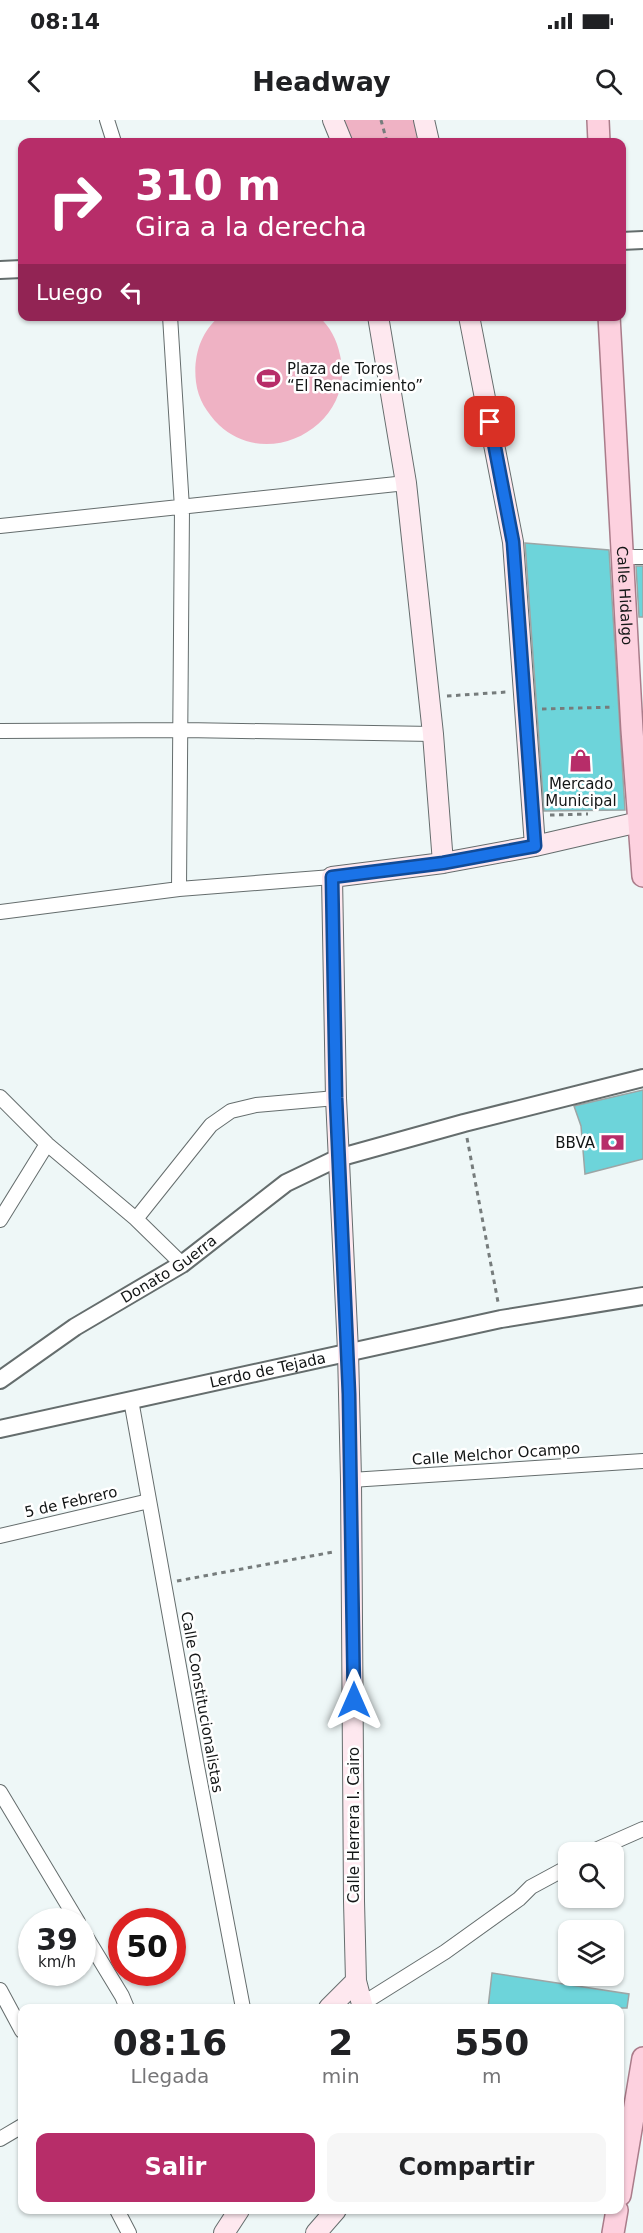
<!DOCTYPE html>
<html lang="es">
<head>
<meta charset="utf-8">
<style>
  :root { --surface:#fff; --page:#f6f6f6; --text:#202124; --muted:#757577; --accent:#b72d69 }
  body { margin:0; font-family:"DejaVu Sans",sans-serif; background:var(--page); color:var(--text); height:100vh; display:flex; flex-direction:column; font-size:22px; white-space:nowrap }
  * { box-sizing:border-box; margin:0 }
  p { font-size:20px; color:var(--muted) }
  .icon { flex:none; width:33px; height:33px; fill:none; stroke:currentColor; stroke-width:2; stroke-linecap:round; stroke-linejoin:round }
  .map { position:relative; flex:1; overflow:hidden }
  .drawer { position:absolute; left:18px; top:1884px; width:606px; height:210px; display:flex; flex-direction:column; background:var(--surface); border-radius:12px; box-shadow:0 2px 4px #0004 }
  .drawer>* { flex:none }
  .banner { position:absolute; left:18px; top:18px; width:608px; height:183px; border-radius:12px; box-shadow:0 2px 4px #0004; background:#b72d69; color:#fff; overflow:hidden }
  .controls { position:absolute; left:558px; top:1722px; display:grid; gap:12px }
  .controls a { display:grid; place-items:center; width:66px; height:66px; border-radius:12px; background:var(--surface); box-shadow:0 2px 4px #0004; font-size:30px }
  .speed { position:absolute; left:18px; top:1788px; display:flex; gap:12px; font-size:30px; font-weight:700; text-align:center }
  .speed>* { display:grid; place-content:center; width:78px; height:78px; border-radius:50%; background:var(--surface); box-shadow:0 2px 4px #0004; line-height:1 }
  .speed small { font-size:15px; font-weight:400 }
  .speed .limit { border:9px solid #d22; background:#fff; color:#111 }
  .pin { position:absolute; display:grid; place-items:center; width:51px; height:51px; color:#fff; margin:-26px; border-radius:12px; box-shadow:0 3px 9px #0006 }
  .me { position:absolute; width:66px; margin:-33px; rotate:0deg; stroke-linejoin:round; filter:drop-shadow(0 0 4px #0008) }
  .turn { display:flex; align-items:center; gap:21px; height:126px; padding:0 18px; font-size:27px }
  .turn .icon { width:78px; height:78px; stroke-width:2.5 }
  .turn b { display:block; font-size:42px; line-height:51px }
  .then { display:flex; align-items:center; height:57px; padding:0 18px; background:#0003; gap:12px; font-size:22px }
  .eta { display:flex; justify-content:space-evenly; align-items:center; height:102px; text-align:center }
  .eta b { font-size:36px; font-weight:700; line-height:42px }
  .primary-button { display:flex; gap:12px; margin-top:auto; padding:12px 18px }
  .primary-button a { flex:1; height:69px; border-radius:12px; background:var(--accent); color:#fff; font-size:24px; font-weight:700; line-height:69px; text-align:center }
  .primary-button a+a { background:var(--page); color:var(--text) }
  .status { display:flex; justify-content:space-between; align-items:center; height:42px; padding:0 30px; background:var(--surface); direction:ltr }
  .status svg { height:16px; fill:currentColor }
  header { display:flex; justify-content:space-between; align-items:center; height:78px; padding:0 18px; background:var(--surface); font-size:27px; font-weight:700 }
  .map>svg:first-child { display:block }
  .green { fill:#efb2c4 }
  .building { fill:#6dd4da; stroke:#9da5a5; stroke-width:1.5 }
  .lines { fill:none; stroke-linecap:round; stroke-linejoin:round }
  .minor-casing { stroke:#656d6d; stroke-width:16 }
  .tertiary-casing { stroke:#656d6d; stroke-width:20 }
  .secondary-casing { stroke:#656d6d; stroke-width:22 }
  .primary-casing { stroke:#aa7c8a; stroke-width:24 }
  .path { stroke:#767c7c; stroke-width:3; stroke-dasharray:4.5 4.5; stroke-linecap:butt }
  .minor { stroke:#fff; stroke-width:14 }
  .tertiary { stroke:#fff; stroke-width:16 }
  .secondary { stroke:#fee8ef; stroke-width:20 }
  .primary { stroke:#fdd1df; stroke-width:21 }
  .route-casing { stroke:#114b97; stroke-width:15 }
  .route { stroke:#1a73e8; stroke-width:10 }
  .labels { text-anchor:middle; stroke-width:5; stroke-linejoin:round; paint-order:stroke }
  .poi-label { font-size:15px; fill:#131616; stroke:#fff; text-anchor:start }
  .street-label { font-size:15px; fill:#131616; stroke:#fff }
</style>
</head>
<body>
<div class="status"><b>08:14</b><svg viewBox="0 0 49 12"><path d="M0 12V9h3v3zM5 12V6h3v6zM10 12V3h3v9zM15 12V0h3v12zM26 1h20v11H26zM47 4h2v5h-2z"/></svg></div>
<header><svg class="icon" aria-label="back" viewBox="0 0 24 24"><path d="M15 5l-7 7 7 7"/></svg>Headway<svg class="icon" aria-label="search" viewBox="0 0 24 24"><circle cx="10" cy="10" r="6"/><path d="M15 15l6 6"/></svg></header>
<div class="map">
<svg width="643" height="2113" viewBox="0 0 643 2113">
  <rect width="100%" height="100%" fill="#eef7f7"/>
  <path class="green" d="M 333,0 L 424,0 L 421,22 L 342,22 Z
    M 220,196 L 318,196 C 330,206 337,220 340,235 C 357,303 270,353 219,305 C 207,293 198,279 196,262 C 193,238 200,212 220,196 Z"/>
  <path class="building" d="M 525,423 L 609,430 L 625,690 L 544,691 Z
    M 636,446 L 643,446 L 643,497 L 639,497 Z
    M 643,970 L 643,1039 L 585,1054 L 581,1006 L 574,986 Z
    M 492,1853 L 629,1874 L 627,1888 L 488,1888 Z"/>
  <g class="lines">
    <defs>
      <path id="minor" d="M 107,0 L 114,22
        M 170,196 L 182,388 L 179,769
        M 0,406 L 406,363
        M 622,437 L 643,437
        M 0,611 L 184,610 L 433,614
        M 0,792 L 179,769 L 332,757
        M 0,977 L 47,1024 L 136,1099 L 182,1144
        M 136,1099 L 211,1005 L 231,991 L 256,985 L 336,978
        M 0,1100 L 47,1024
        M 131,1280 L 196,1641 L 243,1888
        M 351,1360 L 643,1341
        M 0,1416 L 149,1381
        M 0,1672 L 78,1802
        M 591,1732 L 643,1709
        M 82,1810 L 122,1876 L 127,1888
        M 0,1870 L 22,1911
        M 362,1884 L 445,1832 L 519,1779 L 531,1767 L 568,1747
        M 0,2019 L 22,2006
        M 117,2090 L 129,2113"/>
      <g id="tertiary">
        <path d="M 621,121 L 643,120"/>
        <path d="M 0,150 L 22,149"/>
        <path id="s1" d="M 0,1260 L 75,1207 L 182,1144 L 286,1063 L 338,1038 L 464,1003 L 643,958"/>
        <path id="s2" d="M 0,1309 L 501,1199 L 643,1176"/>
      </g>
      <path id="secondary" d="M 333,0 L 342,22
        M 424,0 L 429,22
        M 378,196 L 406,363 L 433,614 L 443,743
        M 469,196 L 513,422 L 535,726
        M 329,1888 L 356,1861
        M 363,1888 L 356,1861 L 354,1781 L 351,1360 L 348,1231 L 336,978 L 332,757 L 443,743 L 535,726 L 639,702
        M 224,2113 L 239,2090
        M 316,2113 L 336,2090"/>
      <g id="primary">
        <path d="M 598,0 L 599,22"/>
        <path id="s3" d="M 609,196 L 632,610 L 643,756"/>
        <path d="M 620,2075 L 643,1938"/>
        <path d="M 613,2113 L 617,2090"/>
      </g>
    </defs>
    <use href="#minor" class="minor-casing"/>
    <use href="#tertiary" class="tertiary-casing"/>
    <use href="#secondary" class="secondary-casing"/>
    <use href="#primary" class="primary-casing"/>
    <path class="path" d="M 381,0 L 387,22
      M 447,576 L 507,572
      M 542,589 L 614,587
      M 550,695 L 588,694
      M 467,1018 L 498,1182
      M 177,1461 L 333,1432"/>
    <use href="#minor" class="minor"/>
    <use href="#tertiary" class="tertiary"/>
    <use href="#secondary" class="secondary"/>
    <use href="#primary" class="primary"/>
  </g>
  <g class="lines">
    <defs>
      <path id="route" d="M 354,1580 L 349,1274 L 336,978 L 332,757 L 443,743 L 535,726 L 513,422 L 490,302"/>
    </defs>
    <use href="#route" class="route-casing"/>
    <use href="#route" class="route"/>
  </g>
  <defs>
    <symbol id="stadium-bare" viewBox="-9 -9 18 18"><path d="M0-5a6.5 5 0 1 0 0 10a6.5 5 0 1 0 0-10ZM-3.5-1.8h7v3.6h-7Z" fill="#b72d69" stroke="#fff" stroke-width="2.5" paint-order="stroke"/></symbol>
    <symbol id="shop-bare" viewBox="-9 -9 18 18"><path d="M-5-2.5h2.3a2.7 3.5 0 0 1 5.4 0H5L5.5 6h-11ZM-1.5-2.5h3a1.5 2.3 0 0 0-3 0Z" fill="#b72d69" stroke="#fff" stroke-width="2.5" paint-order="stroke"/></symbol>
    <symbol id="bank-bare" viewBox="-9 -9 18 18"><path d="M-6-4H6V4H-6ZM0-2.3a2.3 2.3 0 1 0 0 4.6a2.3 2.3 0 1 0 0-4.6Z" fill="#b72d69" stroke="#fff" stroke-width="2.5" paint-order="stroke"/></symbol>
  </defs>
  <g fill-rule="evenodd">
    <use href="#stadium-bare" x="252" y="242" width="33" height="33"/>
    <use href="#shop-bare" x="564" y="624" width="33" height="33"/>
    <use href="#bank-bare" x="596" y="1006" width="33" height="33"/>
  </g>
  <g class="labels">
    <g class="poi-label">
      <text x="287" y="254">Plaza de Toros<tspan x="287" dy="17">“El Renacimiento”</tspan></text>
      <text x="581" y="669" text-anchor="middle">Mercado<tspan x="581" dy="17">Municipal</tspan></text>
      <text x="595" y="1028" text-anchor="end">BBVA</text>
    </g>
    <g class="street-label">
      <text dy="5" stroke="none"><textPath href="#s3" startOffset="280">Calle Hidalgo</textPath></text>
      <text dy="5" stroke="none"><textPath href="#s1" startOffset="202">Donato Guerra</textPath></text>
      <text dy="5" stroke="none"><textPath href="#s2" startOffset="274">Lerdo de Tejada</textPath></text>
      <text transform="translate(496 1334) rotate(-4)" y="5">Calle Melchor Ocampo</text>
      <text transform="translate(71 1382) rotate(-13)" y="5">5 de Febrero</text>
      <text transform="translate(202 1582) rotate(80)" y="5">Calle Constitucionalistas</text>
      <text transform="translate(354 1705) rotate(-90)" y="5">Calle Herrera I. Cairo</text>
    </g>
  </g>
</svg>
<div class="controls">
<a><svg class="icon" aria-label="search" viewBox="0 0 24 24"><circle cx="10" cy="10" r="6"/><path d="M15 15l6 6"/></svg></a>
<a><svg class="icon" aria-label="layers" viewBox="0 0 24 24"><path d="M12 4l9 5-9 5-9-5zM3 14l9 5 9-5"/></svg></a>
</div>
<div class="speed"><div>39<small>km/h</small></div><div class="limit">50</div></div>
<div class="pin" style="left:490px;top:302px;background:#d93025"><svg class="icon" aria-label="arrive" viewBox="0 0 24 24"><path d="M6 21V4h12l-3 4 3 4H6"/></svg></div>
<svg class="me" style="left:354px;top:1580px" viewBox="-20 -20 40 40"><path d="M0-17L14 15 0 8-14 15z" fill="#1a73e8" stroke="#fff" stroke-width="4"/></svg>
<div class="banner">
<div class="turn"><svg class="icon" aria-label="right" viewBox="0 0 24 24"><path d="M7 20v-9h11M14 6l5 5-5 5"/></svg><div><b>310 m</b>Gira a la derecha</div></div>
<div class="then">Luego<svg class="icon" aria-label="left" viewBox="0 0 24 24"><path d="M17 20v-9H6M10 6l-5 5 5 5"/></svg></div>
</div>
<section class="drawer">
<div class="eta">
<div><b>08:16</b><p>Llegada</p></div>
<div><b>2</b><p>min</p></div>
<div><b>550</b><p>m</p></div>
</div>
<div class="primary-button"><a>Salir</a><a>Compartir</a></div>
</section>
</div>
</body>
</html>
